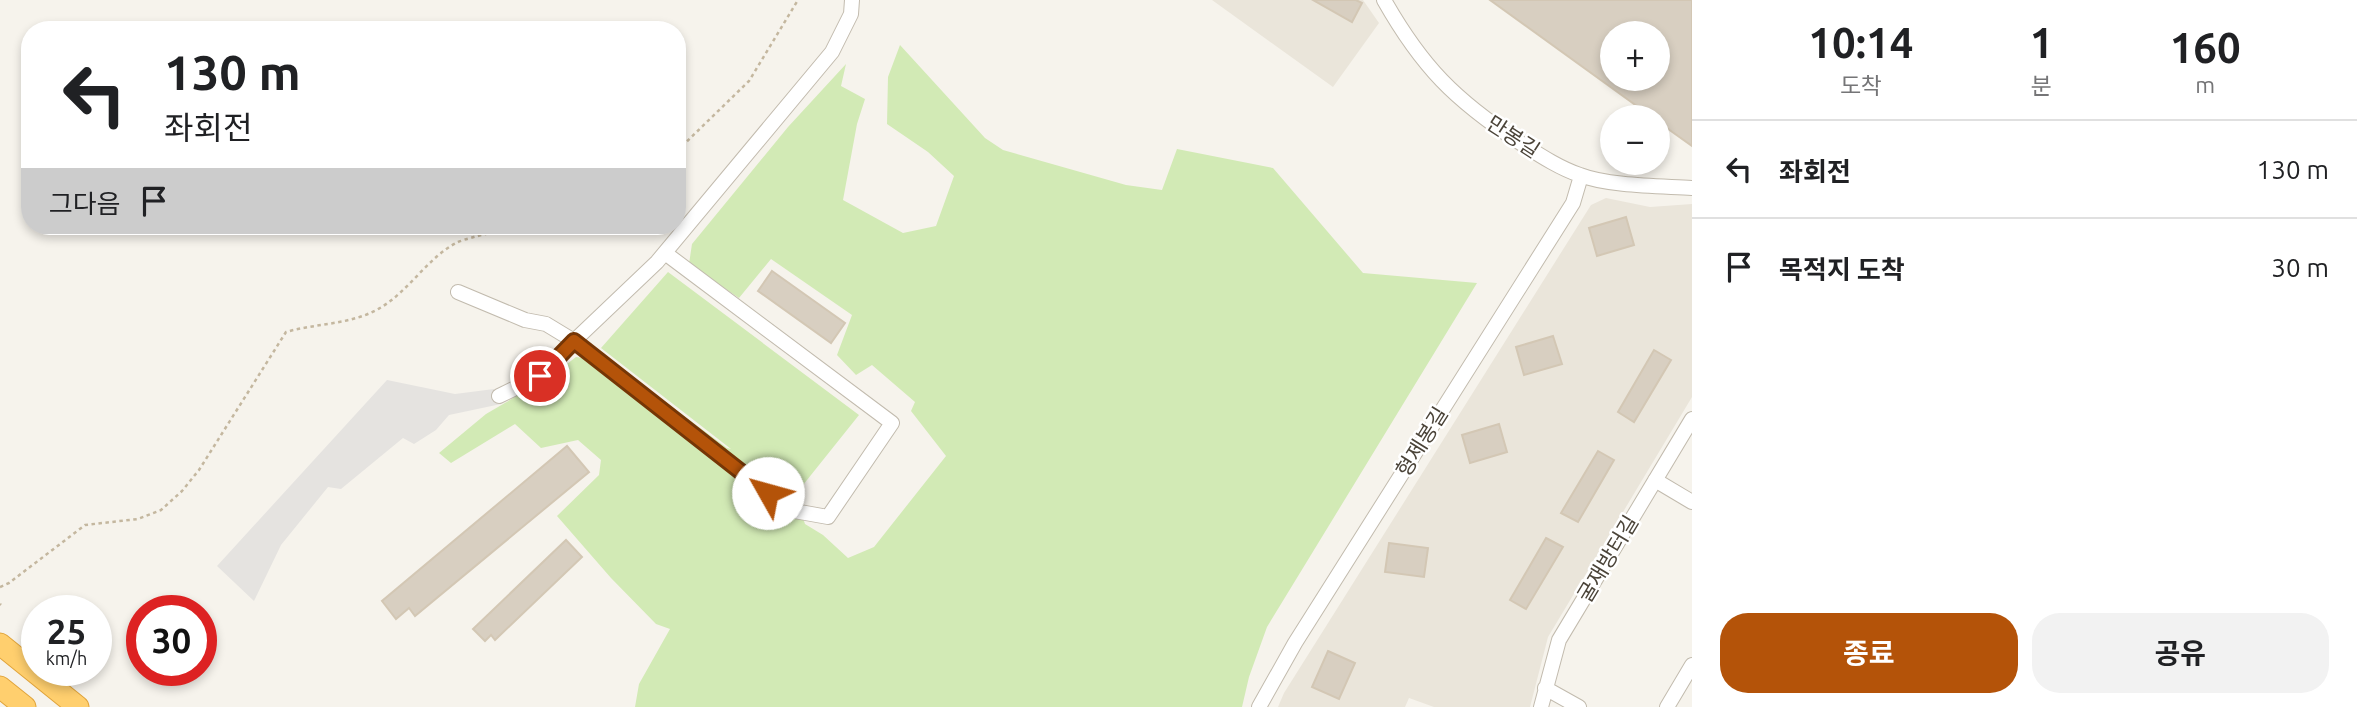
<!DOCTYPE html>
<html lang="ko">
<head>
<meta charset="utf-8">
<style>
  :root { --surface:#fff; --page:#f2f2f2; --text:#202124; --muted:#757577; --line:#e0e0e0; --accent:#b45309 }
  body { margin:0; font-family:Ubuntu,"Noto Sans KR",sans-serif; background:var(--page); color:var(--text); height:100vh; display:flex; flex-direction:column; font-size:26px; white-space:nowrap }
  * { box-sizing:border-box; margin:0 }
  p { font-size:23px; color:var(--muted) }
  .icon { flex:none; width:38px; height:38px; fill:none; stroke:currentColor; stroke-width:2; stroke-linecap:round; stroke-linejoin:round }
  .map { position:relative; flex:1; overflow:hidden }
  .side { display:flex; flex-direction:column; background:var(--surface); width:665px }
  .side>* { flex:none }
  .top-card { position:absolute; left:21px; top:21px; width:665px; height:214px; border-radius:28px; box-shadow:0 4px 10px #0003; background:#fff; color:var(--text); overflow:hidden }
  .tools { position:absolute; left:1600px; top:21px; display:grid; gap:14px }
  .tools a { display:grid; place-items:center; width:70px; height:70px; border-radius:50%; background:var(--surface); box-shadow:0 4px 10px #0003; font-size:35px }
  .speed { position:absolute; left:21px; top:595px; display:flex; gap:14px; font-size:35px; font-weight:700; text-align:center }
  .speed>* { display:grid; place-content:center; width:91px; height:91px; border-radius:50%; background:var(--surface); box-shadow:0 4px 10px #0003; line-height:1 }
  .speed small { font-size:18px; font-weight:400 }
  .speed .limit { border:10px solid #d22; background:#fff; color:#111 }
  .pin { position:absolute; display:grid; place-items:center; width:60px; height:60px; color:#fff; margin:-30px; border:4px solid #fff; border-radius:50%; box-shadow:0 2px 7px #0007 }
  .me { position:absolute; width:77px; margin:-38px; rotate:308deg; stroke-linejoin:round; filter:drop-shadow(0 0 5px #0008) }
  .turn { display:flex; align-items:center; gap:24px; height:147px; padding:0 28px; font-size:32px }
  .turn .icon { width:91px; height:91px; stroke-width:2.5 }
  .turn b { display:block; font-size:49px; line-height:60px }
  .then { display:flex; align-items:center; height:66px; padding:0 28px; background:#0003; gap:14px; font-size:26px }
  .eta { display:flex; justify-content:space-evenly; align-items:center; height:119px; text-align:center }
  .eta b { font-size:42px; font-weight:700; line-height:49px }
  .button { display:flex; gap:14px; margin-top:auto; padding:14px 28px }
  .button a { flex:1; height:80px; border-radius:28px; background:var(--accent); color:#fff; font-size:28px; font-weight:700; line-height:80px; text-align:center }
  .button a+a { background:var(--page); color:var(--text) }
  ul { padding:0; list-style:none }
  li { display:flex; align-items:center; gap:21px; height:98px; padding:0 28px; border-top:2px solid var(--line) }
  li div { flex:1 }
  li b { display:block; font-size:26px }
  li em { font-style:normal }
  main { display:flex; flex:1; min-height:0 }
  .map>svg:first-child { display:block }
  .residential { fill:#eae5da }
  .green { fill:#d2eab5 }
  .parking { fill:#e5e3e0 }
  .building { fill:#d8cfc1; stroke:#d3c7b4; stroke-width:2; fill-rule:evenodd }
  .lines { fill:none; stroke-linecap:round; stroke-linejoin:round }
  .minor-casing { stroke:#c2bbae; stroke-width:16 }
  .highway-casing { stroke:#e0a43c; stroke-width:23 }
  .path { stroke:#c4b79f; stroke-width:2.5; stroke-dasharray:3.5 3.5; stroke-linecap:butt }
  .minor { stroke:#fff; stroke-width:14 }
  .highway { stroke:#ffcf6e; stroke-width:21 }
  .route-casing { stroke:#753606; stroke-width:18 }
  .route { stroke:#b45309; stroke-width:12 }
  .labels { text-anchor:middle; stroke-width:5; stroke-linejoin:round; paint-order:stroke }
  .street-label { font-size:21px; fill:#4b4439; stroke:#fff }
</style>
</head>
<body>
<main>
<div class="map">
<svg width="1692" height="707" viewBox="0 0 1692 707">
  <rect width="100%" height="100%" fill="#f6f3ec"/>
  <path class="residential" d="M 1212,0 L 1363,0 L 1379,23 L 1333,87 Z
    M 1606,198 L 1650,207 L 1692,204 L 1692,397 L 1548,637 L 1530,707 L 1434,707 L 1409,698 L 1405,707 L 1278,707 L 1284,693 L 1591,205 Z"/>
  <path class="green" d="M 900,45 L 985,138 L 1003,150 L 1126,185 L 1162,190 L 1177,149 L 1273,168 L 1363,273 L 1477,283 L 1267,627 L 1249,677 L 1242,707 L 635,707 L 639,684 L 670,629 L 656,624 L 611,578 L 557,516 L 599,475 L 601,460 L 578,440 L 541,448 L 515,424 L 451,463 L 439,453 L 486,414 L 554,374 L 576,357 L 612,362 L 727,448 L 731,449 L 601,348 L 668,272 L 859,415 L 795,495 L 805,524 L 823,535 L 848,558 L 874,547 L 946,456 L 911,411 L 915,402 L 872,365 L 856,375 L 837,355 L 852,315 L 771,259 L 739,298 L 689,264 L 692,244 L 788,127 L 846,64 L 841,86 L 865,99 L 857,124 L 843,200 L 903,233 L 936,226 L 954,176 L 928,152 L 887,124 L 888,77 Z"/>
  <path class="parking" d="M 387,380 L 455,394 L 494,389 L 501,404 L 449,415 L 436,430 L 414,444 L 403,438 L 341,489 L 328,487 L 281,545 L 254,601 L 217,566 Z"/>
  <path class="building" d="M 1313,0 L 1356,0 L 1362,3 L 1352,22 Z
    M 1490,0 L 1692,0 L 1692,146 L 1657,121 L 1657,117 L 1652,117 ZM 1612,33 L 1657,33 L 1657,79 L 1612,79 Z
    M 1626,217 L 1634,245 L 1597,256 L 1589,228 Z
    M 772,271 L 845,323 L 831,343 L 758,291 Z
    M 1553,336 L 1562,364 L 1524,375 L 1516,347 Z
    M 1654,350 L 1671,360 L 1634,422 L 1618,412 Z
    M 1499,424 L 1507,452 L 1470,463 L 1462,435 Z
    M 567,446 L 589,472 L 415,616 L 409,608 L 396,619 L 382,601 Z
    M 1598,451 L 1614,460 L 1578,522 L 1561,513 Z
    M 1546,538 L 1563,547 L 1526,609 L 1510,600 Z
    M 566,540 L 582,557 L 495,640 L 491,635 L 485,641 L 473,629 Z
    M 1389,543 L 1428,548 L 1424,577 L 1385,572 Z
    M 1328,651 L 1355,663 L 1339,699 L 1312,687 Z"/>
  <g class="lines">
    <defs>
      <path id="minor" d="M 1384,0 C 1422,67 1455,100 1519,142 C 1538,154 1559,168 1580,175 C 1608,186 1661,186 1692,188
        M 458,292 L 525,320 L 546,324 L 574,341 L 789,510 L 828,517 L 892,423 L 665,253
        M 499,396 L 540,376 L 574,341 L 657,262 L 832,52 L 851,14 L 852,0
        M 1655,480 L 1692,502
        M 1545,688 L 1579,707
        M 1259,707 L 1295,643 L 1573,203 L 1581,176
        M 1541,707 L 1559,640 L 1692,419
        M 1667,707 L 1692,665"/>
      <path id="highway" d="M 0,644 L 78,707
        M 0,687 L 25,707"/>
    </defs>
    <use href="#minor" class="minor-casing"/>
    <use href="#highway" class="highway-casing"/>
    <path class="path" d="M 677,151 L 749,81 L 798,0
      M 0,587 L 9,583 L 85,525 L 138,519 L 161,510 L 182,491 L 199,470 L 286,332 C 317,323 351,325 380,308 C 409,291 429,256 458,242 C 473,236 504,230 521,226
      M 0,604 L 1,605"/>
    <use href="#minor" class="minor"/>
    <use href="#highway" class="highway"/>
  </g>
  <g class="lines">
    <defs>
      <path id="route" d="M 540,376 L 574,341 L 768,493"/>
    </defs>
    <use href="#route" class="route-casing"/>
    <use href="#route" class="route"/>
  </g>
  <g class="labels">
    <g class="street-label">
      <text transform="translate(1513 137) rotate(33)" y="7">만봉길</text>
      <text transform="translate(1422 442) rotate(-58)" y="7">형제봉길</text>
      <text transform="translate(1608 559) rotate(-59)" y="7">굴재방터길</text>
    </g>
  </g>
</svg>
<div class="tools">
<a>+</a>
<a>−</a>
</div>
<div class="speed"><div>25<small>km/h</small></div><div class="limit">30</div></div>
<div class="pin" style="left:540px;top:376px;background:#d93025"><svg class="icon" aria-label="arrive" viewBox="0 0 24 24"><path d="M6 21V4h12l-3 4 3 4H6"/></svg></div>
<svg class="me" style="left:768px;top:493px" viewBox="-20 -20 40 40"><circle r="19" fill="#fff"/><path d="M0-13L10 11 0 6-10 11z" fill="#b45309"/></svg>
<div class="top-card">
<div class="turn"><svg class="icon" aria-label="left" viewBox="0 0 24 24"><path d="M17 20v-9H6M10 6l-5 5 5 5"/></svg><div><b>130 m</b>좌회전</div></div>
<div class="then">그다음<svg class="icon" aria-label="arrive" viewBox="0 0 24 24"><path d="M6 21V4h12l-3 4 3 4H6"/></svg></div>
</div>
</div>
<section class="side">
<div class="eta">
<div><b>10:14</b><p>도착</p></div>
<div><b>1</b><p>분</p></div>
<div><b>160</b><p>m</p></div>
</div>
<ul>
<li><svg class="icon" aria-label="left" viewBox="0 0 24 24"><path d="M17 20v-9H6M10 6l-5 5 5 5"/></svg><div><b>좌회전</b></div><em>130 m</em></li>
<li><svg class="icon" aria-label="arrive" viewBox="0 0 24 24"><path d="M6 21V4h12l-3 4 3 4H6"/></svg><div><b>목적지 도착</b></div><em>30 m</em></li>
</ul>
<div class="button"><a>종료</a><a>공유</a></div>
</section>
</main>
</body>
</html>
